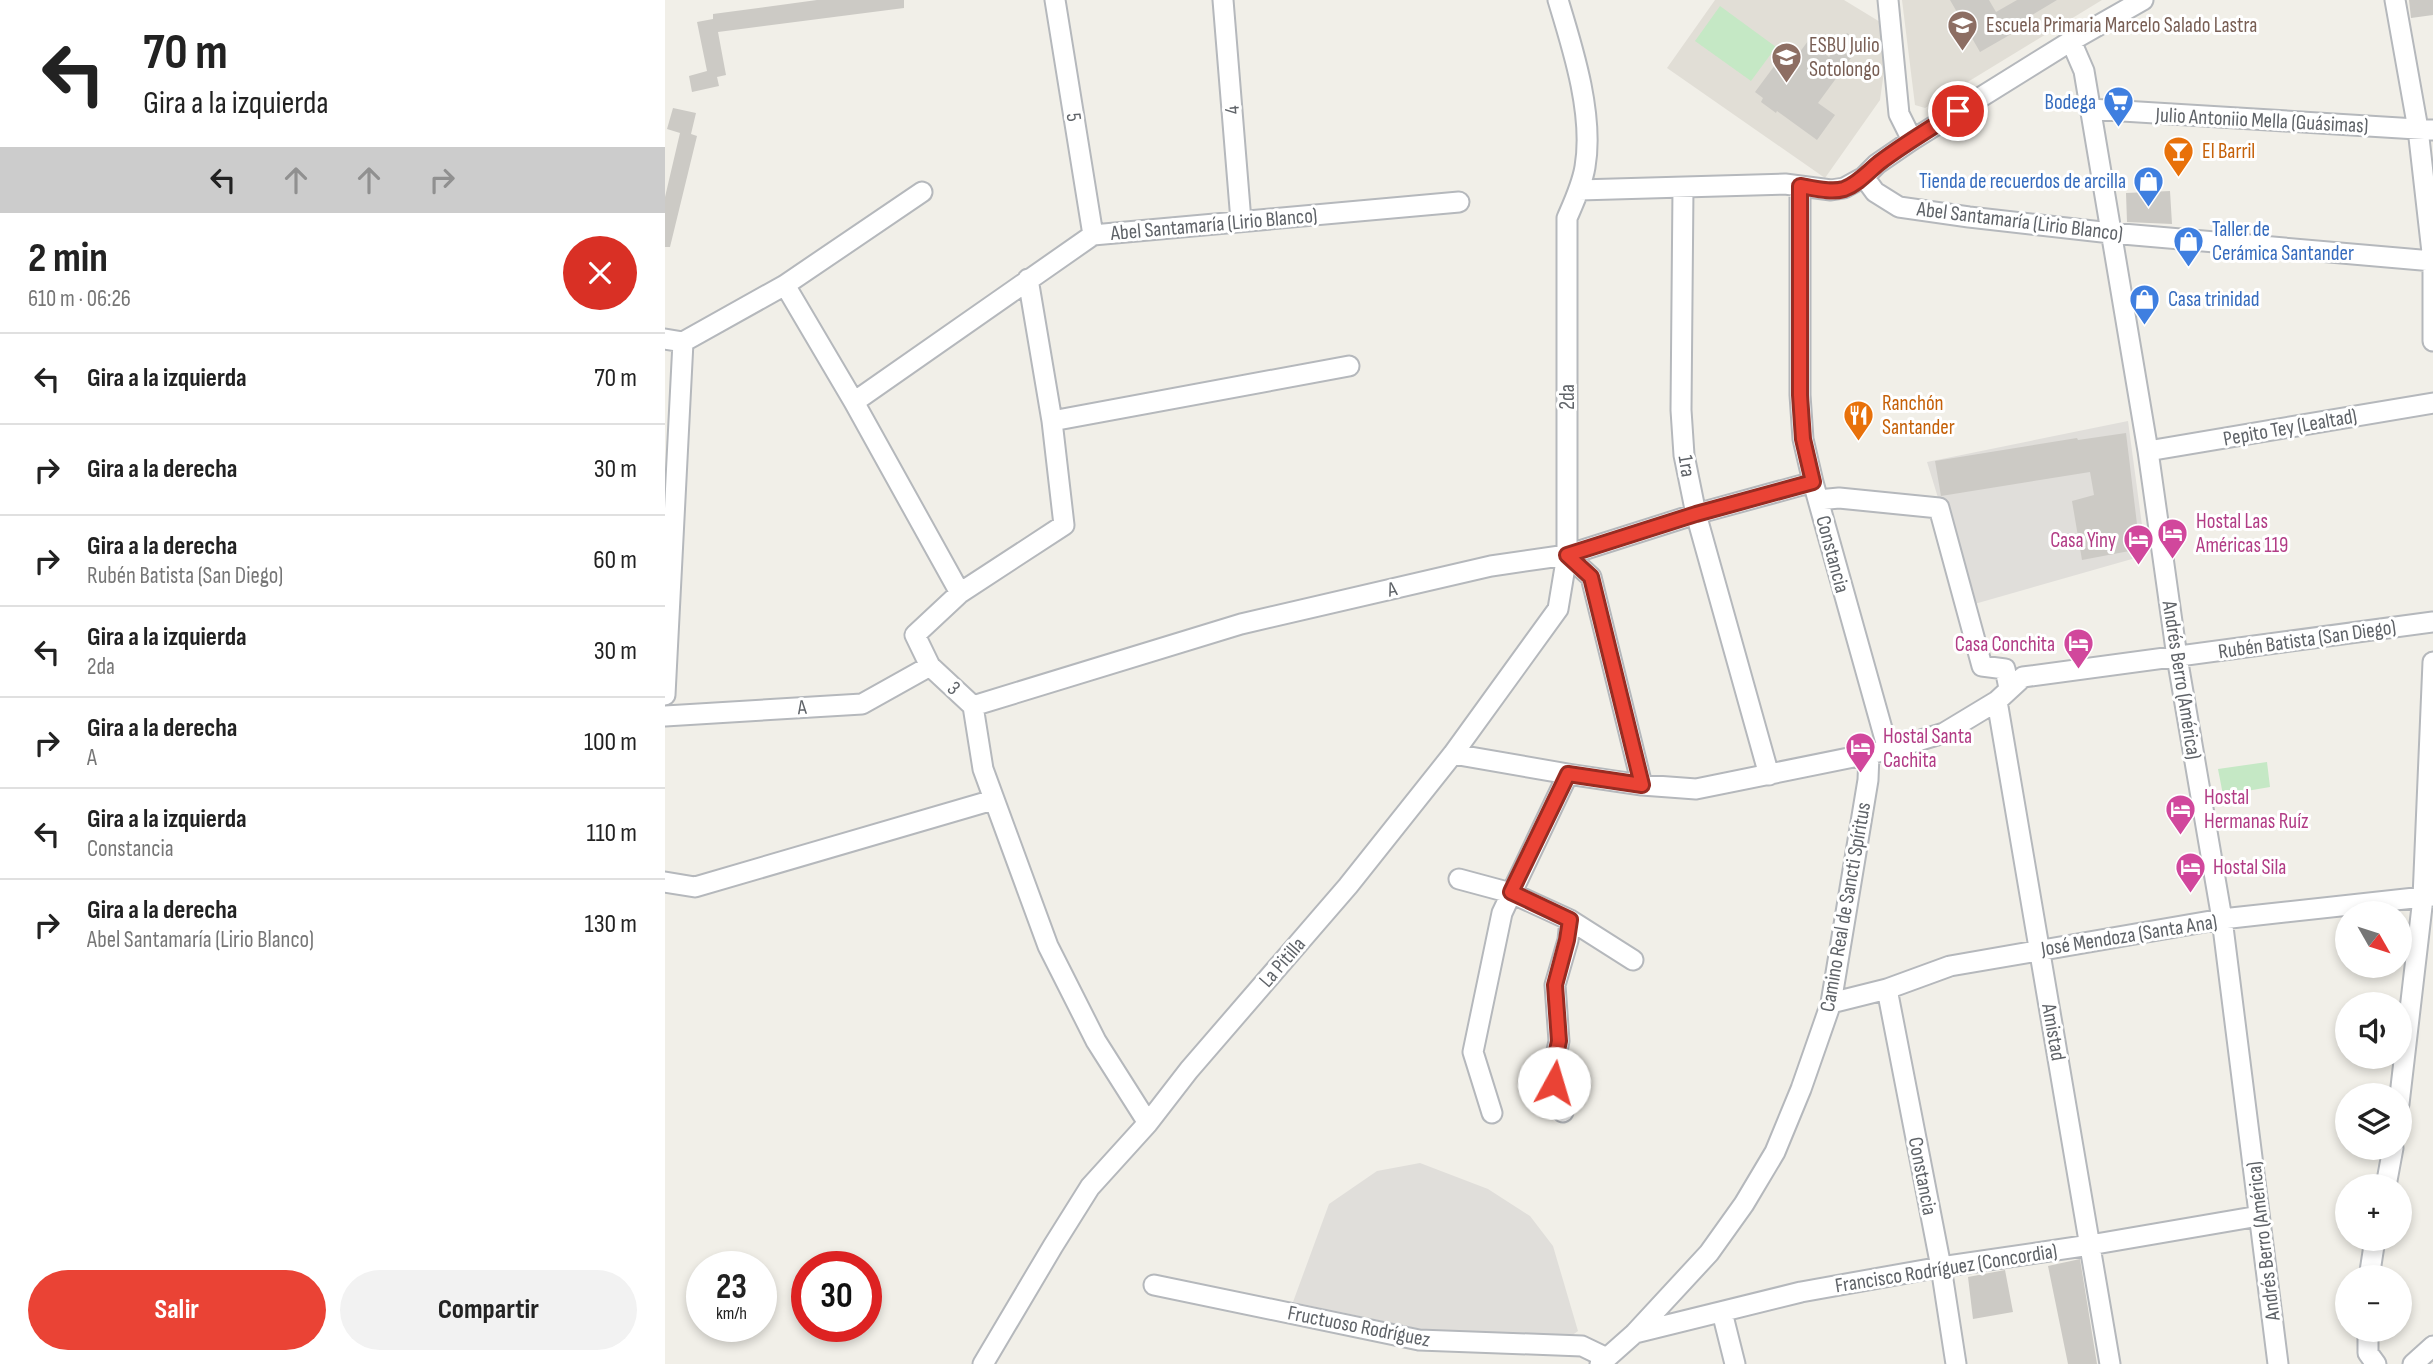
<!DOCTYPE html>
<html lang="es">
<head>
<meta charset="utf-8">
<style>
  :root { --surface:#fff; --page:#f2f2f2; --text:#222; --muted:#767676; --line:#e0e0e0; --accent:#ea4335 }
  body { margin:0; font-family:"Sofia Sans Condensed",sans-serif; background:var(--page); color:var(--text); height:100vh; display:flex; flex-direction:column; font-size:26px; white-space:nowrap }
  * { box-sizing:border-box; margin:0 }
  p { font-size:23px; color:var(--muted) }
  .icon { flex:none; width:38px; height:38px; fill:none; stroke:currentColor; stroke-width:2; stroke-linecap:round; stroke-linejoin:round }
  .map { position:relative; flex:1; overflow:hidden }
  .sheet { display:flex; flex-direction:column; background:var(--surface); width:665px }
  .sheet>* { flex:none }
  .hud { background:#fff; color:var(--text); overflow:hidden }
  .needle { width:46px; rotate:129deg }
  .fabs { position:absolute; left:1670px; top:901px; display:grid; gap:14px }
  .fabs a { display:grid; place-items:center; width:77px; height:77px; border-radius:50%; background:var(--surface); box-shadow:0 4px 10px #0003; font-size:35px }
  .speed { position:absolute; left:21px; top:1251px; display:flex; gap:14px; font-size:35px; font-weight:700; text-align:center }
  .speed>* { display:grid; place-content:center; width:91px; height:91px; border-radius:50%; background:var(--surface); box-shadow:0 4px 10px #0003; line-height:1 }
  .speed small { font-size:18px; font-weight:400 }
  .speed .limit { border:10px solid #d22; background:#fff; color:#111 }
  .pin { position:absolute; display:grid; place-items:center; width:60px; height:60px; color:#fff; margin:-30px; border:4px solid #fff; border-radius:50%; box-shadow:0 2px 7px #0007 }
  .me { position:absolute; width:77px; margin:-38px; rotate:6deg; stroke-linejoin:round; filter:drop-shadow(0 0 5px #0008) }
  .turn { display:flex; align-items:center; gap:24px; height:147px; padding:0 28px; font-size:32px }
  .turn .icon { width:91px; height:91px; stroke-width:2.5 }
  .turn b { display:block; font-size:49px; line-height:60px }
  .lanes { display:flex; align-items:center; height:66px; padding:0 28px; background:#0003; justify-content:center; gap:35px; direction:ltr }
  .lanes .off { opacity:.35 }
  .round { display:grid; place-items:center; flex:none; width:74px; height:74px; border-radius:37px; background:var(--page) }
  .summary { display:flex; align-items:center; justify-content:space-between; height:119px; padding:0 28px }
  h1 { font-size:42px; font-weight:700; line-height:52px }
  .button { display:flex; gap:14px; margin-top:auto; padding:14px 28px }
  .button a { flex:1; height:80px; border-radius:42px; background:var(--accent); color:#fff; font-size:28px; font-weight:700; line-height:80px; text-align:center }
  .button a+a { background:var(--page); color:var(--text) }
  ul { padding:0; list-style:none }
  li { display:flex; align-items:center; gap:21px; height:91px; padding:0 28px; border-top:2px solid var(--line) }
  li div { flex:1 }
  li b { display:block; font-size:26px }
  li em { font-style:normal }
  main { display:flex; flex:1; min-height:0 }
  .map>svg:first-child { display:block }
  .industrial { fill:#e0deda }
  .education { fill:#e1ded6 }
  .green { fill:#c5e8c5 }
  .building { fill:#cccac5 }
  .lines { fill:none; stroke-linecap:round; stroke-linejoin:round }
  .minor-casing { stroke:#b5b8bc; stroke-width:23 }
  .minor { stroke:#fff; stroke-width:19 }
  .route-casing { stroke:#982c22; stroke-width:18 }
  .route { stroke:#ea4335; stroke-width:12 }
  .labels { text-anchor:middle; stroke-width:6; stroke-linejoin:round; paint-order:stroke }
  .education-label { font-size:21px; fill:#785e54; stroke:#fff; text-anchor:start }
  .shop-label { font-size:21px; fill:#366cbe; stroke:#fff; text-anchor:end }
  .street-label { font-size:21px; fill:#5f6368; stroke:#fff }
  .food-label { font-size:21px; fill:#c56008; stroke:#fff; text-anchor:start }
  .hotel-label { font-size:21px; fill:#b23c85; stroke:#fff; text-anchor:start }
</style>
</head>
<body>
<main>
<section class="sheet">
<div class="hud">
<div class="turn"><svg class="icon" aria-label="left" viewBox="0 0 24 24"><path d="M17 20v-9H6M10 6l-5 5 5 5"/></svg><div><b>70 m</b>Gira a la izquierda</div></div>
<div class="lanes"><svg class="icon" aria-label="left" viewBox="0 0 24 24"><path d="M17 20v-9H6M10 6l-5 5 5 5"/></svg><svg class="icon off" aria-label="ahead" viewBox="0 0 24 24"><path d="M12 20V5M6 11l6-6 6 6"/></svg><svg class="icon off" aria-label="ahead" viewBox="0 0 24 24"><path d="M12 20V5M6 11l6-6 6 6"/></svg><svg class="icon off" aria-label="right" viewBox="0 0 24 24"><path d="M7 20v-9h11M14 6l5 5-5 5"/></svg></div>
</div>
<div class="summary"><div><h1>2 min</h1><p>610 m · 06:26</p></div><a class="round" style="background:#d93025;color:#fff"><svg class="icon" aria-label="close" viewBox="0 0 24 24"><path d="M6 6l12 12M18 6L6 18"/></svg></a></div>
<ul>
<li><svg class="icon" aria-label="left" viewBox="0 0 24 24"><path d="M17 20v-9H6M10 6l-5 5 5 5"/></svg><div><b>Gira a la izquierda</b></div><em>70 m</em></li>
<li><svg class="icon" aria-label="right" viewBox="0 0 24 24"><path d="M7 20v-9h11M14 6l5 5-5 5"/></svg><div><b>Gira a la derecha</b></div><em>30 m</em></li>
<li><svg class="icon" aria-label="right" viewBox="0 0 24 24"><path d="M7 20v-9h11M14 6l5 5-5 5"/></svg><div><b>Gira a la derecha</b><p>Rubén Batista (San Diego)</p></div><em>60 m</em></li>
<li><svg class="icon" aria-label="left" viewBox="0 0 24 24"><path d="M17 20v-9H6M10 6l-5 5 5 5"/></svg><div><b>Gira a la izquierda</b><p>2da</p></div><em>30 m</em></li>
<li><svg class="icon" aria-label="right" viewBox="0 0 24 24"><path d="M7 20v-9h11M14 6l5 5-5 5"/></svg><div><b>Gira a la derecha</b><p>A</p></div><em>100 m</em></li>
<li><svg class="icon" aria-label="left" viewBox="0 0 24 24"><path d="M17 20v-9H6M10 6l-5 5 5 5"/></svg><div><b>Gira a la izquierda</b><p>Constancia</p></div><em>110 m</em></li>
<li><svg class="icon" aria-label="right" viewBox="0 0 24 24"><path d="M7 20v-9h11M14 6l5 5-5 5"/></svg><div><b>Gira a la derecha</b><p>Abel Santamaría (Lirio Blanco)</p></div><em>130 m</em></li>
</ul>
<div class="button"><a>Salir</a><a>Compartir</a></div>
</section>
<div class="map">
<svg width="1768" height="1364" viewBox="0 0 1768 1364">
  <rect width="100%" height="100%" fill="#f1efe8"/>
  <path class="industrial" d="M 1463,421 L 1481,555 L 1306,605 L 1262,462 Z
    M 755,1163 L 823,1189 L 865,1216 L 888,1246 L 913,1331 L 902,1339 L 765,1331 L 628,1302 L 664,1204 L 712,1171 Z"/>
  <path class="education" d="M 1050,0 L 1179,0 L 1225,28 L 1215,100 L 1160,178 L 1002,68 Z
    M 1237,0 L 1437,0 L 1260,108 L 1250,105 Z"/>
  <path class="green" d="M 1055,6 L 1111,47 L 1086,81 L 1030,41 Z
    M 1602,762 L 1605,787 L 1558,795 L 1553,769 Z"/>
  <path class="building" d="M 152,0 L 239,0 L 239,8 L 53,32 L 61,75 L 52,77 L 54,86 L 27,92 L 24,76 L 42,71 L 32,22 L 48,19 L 48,14 Z
    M 1285,0 L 1324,0 L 1331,12 L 1352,0 L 1392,0 L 1345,28 L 1348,33 L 1315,52 Z
    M 1744,0 L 1768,0 L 1768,15 L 1746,18 Z
    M 1182,33 L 1197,43 L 1153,103 L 1170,115 L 1152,140 L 1112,111 L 1111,113 L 1096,102 L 1098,98 L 1090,92 L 1113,61 L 1123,68 L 1143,41 L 1164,57 Z
    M 8,108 L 31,113 L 26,134 L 32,136 L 5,247 L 0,247 L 0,197 L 15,133 L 2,129 Z
    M 1505,191 L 1507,224 L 1462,222 L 1461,193 Z
    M 1461,433 L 1475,549 L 1417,560 L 1407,501 L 1429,495 L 1425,472 L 1276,496 L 1270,461 L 1412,438 L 1413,440 Z
    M 1415,1259 L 1432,1364 L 1403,1364 L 1383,1266 Z
    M 1340,1270 L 1348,1312 L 1308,1319 L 1303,1277 Z"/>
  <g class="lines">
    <defs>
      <path id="minor" d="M 390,0 L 428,235
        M 558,0 L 576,221
        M 1223,0 L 1234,114 L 1247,140
        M 1730,0 L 1753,129 L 1768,261 L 1768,341
        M 1406,41 L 1419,71 L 1483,451 L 1512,657 L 1557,919 L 1613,1364
        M 1425,109 L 1768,130
        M 1199,177 L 1210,192 L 1234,207 L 1304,217 L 1446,233 L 1768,261
        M 1135,186 L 1135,395 L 1138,439 L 1148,482 L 1223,750
        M 1018,188 L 1016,410 L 1019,455 L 1031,514 L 1104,775
        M 914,190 L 1120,184 L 1166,190 L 1179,188 L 1199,177 L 1212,164 L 1247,140 L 1406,41 L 1478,0
        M 363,279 L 387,421 L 399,525 L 295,593 L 250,635 L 265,666 L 308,706 L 318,769 L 383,946 L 431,1041 L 483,1123
        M 120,285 L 189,402 L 295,593
        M 0,339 L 18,342 L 120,285 L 257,192
        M 189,402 L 428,235 L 794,202
        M 387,421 L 684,366
        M 1483,451 L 1768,403
        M 1153,500 L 1174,498 L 1274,508 L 1317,666 L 1340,669 L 1344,688
        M 902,555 L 926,577 L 977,785
        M 0,695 L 18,342
        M 1332,701 L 1445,1364
        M 308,706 L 576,624 L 826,566 L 902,555 L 1031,514 L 1148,482
        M 0,716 L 197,704 L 265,666
        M 788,754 L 903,774 L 977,785 L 1031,789 L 1223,750 L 1279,733 L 1332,701 L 1358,677 L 1768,622
        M 794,879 L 846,893 L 905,920 L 968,960
        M 0,882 L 30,887 L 328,800
        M 1222,989 L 1276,1267 L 1291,1364
        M 1166,1003 L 1222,989 L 1285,966 L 1557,919 L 1768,896
        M 1734,1104 L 1758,898 L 1768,662
        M 898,1112 L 889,1083 L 889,1065 L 894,1041 L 890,985 L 903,940 L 905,920
        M 827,1113 L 808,1052 L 837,913 L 903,774
        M 1721,1186 L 1728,1148
        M 1704,1278 L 1710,1239
        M 489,1285 L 754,1340 L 917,1346 L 942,1358
        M 1057,1312 L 1070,1364
        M 1703,1330 L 1703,1353 L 1711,1364
        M 970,1333 L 1136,1292 L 1276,1267 L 1425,1245 L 1594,1216
        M 318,1364 L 388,1246 L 425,1187 L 483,1123 L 524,1070 L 683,886 L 788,754 L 893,609 L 902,555 L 902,218 C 909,202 917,185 920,167 C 929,115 908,49 893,0
        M 935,1364 L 970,1333 L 1044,1253 L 1079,1204 L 1110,1152 L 1136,1089 L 1166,1003 L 1203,780 L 1204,754
        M 1748,1364 L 1768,1346"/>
    </defs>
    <use href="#minor" class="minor-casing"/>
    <use href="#minor" class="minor"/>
  </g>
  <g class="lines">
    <defs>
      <path id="route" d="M 889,1083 L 889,1065 L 894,1041 L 890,985 L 902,940 L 905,920 L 846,892 L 903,774 L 977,785 L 926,577 L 902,555 L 1031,514 L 1148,482 L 1138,439 L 1135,395 L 1135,186 C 1149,188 1165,193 1179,189 C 1193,184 1203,172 1214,163 C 1239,144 1266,128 1293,111"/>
    </defs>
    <use href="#route" class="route-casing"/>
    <use href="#route" class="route"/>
  </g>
  <defs>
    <symbol id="school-pin" viewBox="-11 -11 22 30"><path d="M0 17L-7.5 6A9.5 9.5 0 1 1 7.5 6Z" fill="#8d6e63" stroke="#fff"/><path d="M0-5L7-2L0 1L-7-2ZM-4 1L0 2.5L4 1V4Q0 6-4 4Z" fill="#fff"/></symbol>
    <symbol id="supermarket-pin" viewBox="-11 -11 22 30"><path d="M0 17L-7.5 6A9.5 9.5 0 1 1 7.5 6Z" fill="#3f7fe0" stroke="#fff"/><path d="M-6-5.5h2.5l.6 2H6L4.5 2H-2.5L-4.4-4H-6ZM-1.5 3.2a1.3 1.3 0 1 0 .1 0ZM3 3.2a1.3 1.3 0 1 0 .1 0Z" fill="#fff"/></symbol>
    <symbol id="bar-pin" viewBox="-11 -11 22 30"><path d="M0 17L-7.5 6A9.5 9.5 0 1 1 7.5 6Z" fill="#e8710a" stroke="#fff"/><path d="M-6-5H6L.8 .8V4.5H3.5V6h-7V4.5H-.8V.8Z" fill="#fff"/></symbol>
    <symbol id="shop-pin" viewBox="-11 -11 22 30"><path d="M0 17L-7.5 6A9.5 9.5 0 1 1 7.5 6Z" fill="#3f7fe0" stroke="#fff"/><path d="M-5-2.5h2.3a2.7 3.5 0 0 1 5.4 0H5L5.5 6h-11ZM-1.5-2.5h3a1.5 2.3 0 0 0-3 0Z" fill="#fff"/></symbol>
    <symbol id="restaurant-pin" viewBox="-11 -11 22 30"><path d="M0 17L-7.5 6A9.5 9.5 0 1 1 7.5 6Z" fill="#e8710a" stroke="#fff"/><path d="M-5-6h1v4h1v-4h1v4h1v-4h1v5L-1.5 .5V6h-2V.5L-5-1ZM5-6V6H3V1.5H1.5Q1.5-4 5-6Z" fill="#fff"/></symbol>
    <symbol id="hotel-pin" viewBox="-11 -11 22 30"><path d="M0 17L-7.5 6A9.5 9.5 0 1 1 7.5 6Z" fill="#d1479c" stroke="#fff"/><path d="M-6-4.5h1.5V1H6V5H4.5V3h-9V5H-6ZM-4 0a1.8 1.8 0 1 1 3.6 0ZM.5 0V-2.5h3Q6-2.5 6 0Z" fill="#fff"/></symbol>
  </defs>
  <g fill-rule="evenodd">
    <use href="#school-pin" x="1280" y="8" width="35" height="47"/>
    <use href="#school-pin" x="1104" y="40" width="35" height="47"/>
    <use href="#supermarket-pin" x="1436" y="84" width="35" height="47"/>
    <use href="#bar-pin" x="1496" y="134" width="35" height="47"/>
    <use href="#shop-pin" x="1466" y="164" width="35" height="47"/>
    <use href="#shop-pin" x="1506" y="224" width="35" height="47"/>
    <use href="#shop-pin" x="1462" y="282" width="35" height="47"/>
    <use href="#restaurant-pin" x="1176" y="398" width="35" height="47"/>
    <use href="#hotel-pin" x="1490" y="516" width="35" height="47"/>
    <use href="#hotel-pin" x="1456" y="522" width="35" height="47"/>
    <use href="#hotel-pin" x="1396" y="626" width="35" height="47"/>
    <use href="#hotel-pin" x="1178" y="730" width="35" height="47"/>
    <use href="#hotel-pin" x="1498" y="792" width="35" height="47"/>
    <use href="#hotel-pin" x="1508" y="850" width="35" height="47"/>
  </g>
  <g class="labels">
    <g class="education-label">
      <text x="1321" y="32">Escuela Primaria Marcelo Salado Lastra</text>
      <text x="1144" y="52">ESBU Julio<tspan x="1144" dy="24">Sotolongo</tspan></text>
    </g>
    <g class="shop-label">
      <text x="1431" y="109">Bodega</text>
      <text x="1461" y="188">Tienda de recuerdos de arcilla</text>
      <text x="1547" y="236" text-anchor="start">Taller de<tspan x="1547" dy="24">Cerámica Santander</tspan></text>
      <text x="1503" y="306" text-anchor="start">Casa trinidad</text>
    </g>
    <g class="street-label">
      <text transform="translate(567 110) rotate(-95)" y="7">4</text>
      <text transform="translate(409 117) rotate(81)" y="7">5</text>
      <text transform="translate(1597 120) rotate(3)" y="7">Julio Antoniio Mella (Guásimas)</text>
      <text transform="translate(1355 221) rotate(7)" y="7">Abel Santamaría (Lirio Blanco)</text>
      <text transform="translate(549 224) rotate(-5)" y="7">Abel Santamaría (Lirio Blanco)</text>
      <text transform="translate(902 397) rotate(-90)" y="7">2da</text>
      <text transform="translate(1625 427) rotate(-10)" y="7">Pepito Tey (Lealtad)</text>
      <text transform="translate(1022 466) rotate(81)" y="7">1ra</text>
      <text transform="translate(1168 554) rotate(75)" y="7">Constancia</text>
      <text transform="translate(727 589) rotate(-13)" y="7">A</text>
      <text transform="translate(1642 639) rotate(-8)" y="7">Rubén Batista (San Diego)</text>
      <text transform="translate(1517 680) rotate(81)" y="7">Andrés Berro (América)</text>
      <text transform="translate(289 688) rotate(43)" y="7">3</text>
      <text transform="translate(137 707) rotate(-4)" y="7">A</text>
      <text transform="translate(1180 907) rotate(-80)" y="7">Camino Real de Sancti Spíritus</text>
      <text transform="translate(1464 935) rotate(-9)" y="7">José Mendoza (Santa Ana)</text>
      <text transform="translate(617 962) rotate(-49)" y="7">La Pitilla</text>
      <text transform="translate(1389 1032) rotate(80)" y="7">Amistad</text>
      <text transform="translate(1258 1176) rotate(79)" y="7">Constancia</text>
      <text transform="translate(1598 1241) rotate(-97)" y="7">Andrés Berro (América)</text>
      <text transform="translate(1281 1268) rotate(-9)" y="7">Francisco Rodríguez (Concordia)</text>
      <text transform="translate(694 1326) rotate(11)" y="7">Fructuoso Rodríguez</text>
    </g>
    <g class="food-label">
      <text x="1537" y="158">El Barril</text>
      <text x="1217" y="410">Ranchón<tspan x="1217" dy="24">Santander</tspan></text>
    </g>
    <g class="hotel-label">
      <text x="1531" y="528">Hostal Las<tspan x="1531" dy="24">Américas 119</tspan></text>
      <text x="1451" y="547" text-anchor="end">Casa Yiny</text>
      <text x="1390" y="651" text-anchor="end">Casa Conchita</text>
      <text x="1218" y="743">Hostal Santa<tspan x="1218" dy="24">Cachita</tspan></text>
      <text x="1539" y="804">Hostal<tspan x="1539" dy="24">Hermanas Ruíz</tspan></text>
      <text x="1548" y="874">Hostal Sila</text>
    </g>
  </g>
</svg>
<div class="fabs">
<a><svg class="needle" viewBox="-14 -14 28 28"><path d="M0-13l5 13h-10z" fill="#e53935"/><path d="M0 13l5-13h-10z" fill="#767676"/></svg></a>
<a><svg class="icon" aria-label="sound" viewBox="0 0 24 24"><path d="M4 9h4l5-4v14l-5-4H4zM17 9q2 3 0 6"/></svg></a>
<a><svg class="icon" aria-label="layers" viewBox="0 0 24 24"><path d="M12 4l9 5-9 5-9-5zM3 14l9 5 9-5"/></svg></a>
<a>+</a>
<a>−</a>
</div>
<div class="speed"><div>23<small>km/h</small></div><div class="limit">30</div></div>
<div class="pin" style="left:1293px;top:111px;background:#d93025"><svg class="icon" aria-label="arrive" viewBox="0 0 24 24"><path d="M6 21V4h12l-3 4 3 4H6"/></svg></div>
<svg class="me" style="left:889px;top:1083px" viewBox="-20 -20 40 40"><circle r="19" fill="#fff"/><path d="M0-13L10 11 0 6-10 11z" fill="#ea4335"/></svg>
</div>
</main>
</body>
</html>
